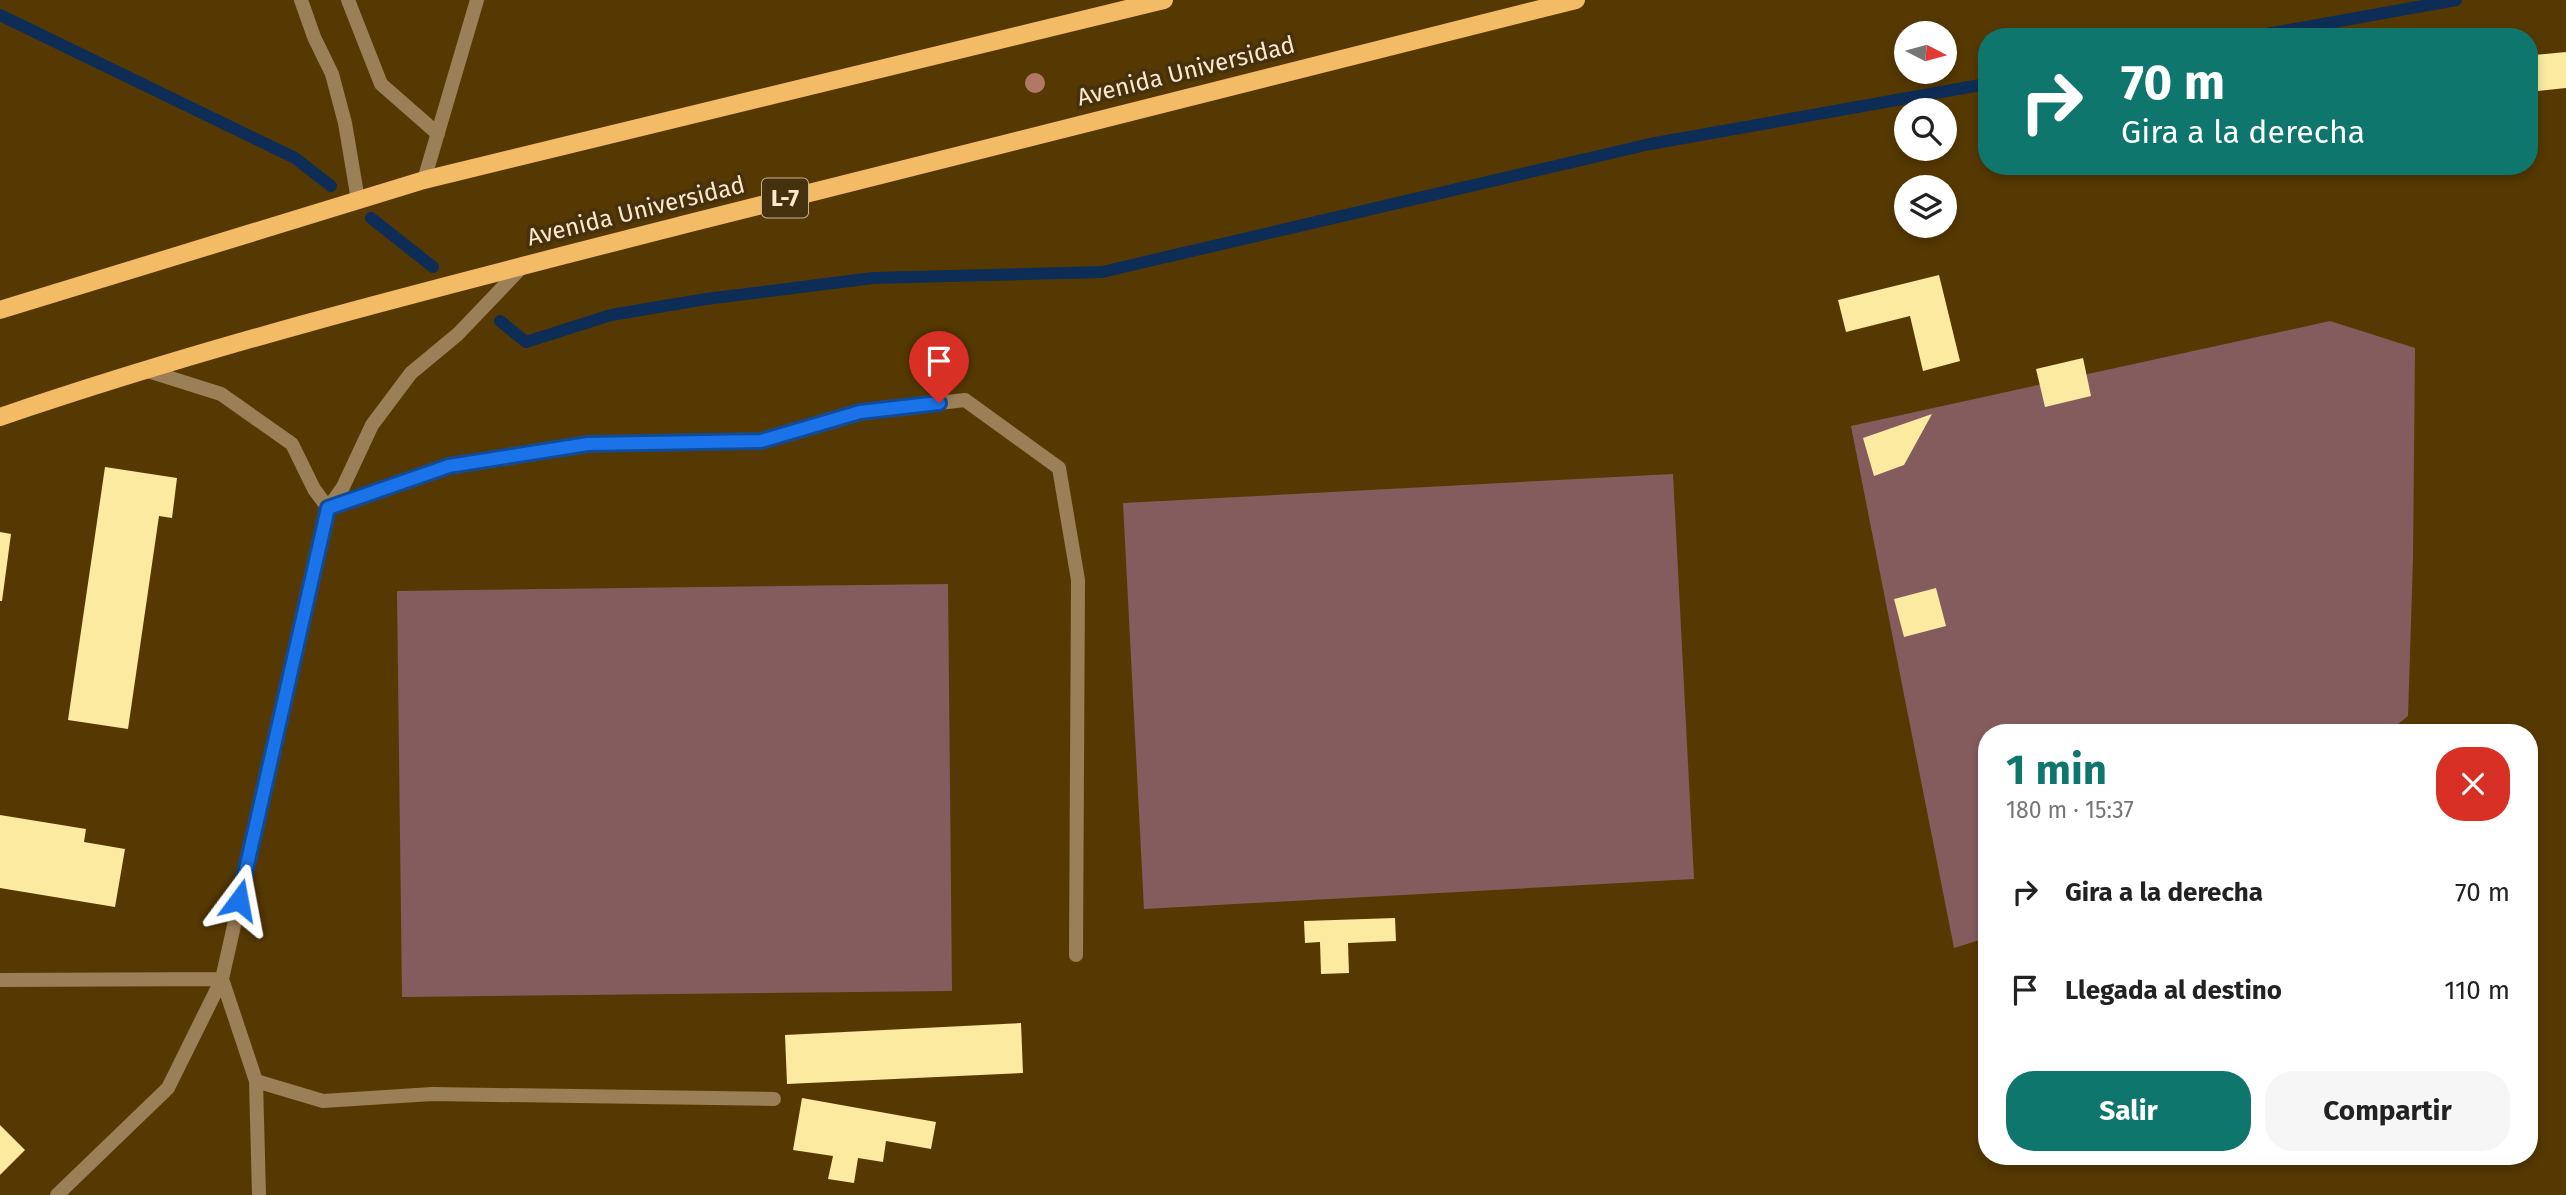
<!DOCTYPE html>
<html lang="es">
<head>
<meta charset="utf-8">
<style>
  :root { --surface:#fff; --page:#f6f6f6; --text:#222; --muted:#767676; --accent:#0f766e }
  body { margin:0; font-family:"Fira Sans",sans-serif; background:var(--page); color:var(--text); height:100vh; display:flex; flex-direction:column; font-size:26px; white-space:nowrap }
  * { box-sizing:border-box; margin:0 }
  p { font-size:23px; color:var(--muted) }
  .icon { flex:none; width:38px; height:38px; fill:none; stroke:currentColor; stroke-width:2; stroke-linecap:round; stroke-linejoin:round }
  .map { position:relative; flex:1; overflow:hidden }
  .details { position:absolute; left:1978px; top:724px; width:560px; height:441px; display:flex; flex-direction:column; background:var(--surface); border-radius:28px; box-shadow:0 4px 10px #0003 }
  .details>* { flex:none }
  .top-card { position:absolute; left:1978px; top:28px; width:560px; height:147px; border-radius:28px; box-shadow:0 4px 10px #0003; background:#0f766e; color:#fff; overflow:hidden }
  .needle { width:46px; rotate:96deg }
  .tools { position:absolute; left:1894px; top:21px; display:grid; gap:14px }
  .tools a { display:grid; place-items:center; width:63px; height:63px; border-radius:50%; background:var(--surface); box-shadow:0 4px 10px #0003; font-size:35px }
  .pin { position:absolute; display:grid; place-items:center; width:60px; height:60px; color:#fff; margin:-72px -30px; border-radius:50% 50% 50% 0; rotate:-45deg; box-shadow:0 0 7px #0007 }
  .pin .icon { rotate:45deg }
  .me { position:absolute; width:77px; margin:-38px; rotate:13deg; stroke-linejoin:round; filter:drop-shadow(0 0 5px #0008) }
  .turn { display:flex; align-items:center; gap:24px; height:147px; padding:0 28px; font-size:32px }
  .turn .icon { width:91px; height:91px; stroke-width:2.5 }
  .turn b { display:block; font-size:49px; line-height:60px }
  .round { display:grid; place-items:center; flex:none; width:74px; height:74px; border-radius:28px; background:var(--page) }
  .overview { display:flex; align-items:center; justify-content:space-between; height:119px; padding:0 28px }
  h1 { font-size:42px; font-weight:700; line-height:52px; color:var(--accent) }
  .primary-button { display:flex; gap:14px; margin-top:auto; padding:14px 28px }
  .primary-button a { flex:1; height:80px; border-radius:28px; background:var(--accent); color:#fff; font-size:28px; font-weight:700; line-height:80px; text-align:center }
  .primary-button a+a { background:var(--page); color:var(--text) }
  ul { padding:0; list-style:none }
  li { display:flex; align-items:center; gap:21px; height:98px; padding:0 28px }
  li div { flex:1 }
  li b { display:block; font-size:26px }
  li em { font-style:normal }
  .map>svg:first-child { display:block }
  .green { fill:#845c5e }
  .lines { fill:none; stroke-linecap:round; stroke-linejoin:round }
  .stream { stroke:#0d2d56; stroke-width:12 }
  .building { fill:#fbea9f }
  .minor { stroke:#9a7f57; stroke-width:14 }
  .primary { stroke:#f3bb66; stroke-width:18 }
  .tree { fill:#b17963 }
  .route-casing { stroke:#114b97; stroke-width:18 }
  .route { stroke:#1a73e8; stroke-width:12 }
  .labels { text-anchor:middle; stroke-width:7; stroke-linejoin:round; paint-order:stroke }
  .shield { fill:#46310f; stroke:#c7b191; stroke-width:2 }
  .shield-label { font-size:23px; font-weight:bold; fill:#fee8c9 }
  .street-label { font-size:24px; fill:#fee8c9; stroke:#46310f }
</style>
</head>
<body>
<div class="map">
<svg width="2566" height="1195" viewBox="0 0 2566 1195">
  <rect width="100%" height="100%" fill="#563902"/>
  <path class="green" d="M 2330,321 L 2415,348 L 2413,558 L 2408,716 L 2387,733 L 1986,733 L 1986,938 L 1954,948 L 1851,426 Z
    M 1673,474 L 1694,879 L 1144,909 L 1123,503 Z
    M 948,584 L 952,991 L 402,997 L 397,591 Z"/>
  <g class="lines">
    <path class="stream" d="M 0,15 L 295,158 L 331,186
      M 2250,37 L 2456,0
      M 371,218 L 433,267
      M 500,321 L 526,342 L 611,315 L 706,299 L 873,278 L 1102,272 L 1650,144 L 1986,84"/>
  </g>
  <path class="building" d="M 2566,52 L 2566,88 L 2538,91 L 2534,55 Z
    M 1939,275 L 1960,361 L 1923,371 L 1910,316 L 1846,332 L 1838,300 Z
    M 2083,358 L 2091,396 L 2045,407 L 2036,369 Z
    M 1932,414 L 1904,465 L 1874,476 L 1863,438 Z
    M 105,467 L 177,478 L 172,518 L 159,516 L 128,729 L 68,720 Z
    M 0,532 L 11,534 L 2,601 L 0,601 Z
    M 1936,588 L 1946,626 L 1904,637 L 1894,599 Z
    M 0,815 L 86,829 L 84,842 L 125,849 L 115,907 L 0,888 Z
    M 1395,918 L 1396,941 L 1348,943 L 1349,973 L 1321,974 L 1320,942 L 1305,943 L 1304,921 Z
    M 1021,1023 L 1023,1073 L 787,1084 L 785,1035 Z
    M 802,1098 L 936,1122 L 931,1149 L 886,1141 L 883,1162 L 858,1158 L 854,1183 L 828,1179 L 833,1156 L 793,1150 Z
    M 0,1125 L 25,1150 L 0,1175 Z"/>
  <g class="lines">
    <path class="minor" d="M 301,0 L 314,37 L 332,74 L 345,123 L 358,200
      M 348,0 L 381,84 L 438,134
      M 424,180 L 477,0
      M 145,370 L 221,394 L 292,444 L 314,489 L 328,508
      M 328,508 L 449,466 L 588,444 L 761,441 L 860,412 L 965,400 L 1059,468 L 1078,580 L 1076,955
      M 0,980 L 222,979 L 256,1081 L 323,1101 L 432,1094 L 774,1099
      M 256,1081 L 259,1195
      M 57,1195 L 168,1088 L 222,979 L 328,508 L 343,487 L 372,425 L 411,373 L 458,334 L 523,266"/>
    <path class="primary" d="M 0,310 L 424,180 L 1164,0
      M 0,417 C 225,340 456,283 686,224 C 982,148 1279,74 1576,0"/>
  </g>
  <circle class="tree" cx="1035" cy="83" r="10"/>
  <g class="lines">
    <defs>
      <path id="route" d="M 239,900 L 328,508 L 449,466 L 588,444 L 761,441 L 860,412 L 939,403"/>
    </defs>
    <use href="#route" class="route-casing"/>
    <use href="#route" class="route"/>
  </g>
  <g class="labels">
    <rect class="shield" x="762" y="178.5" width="46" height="39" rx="5"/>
    <g class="shield-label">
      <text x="785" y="206">L-7</text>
    </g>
    <g class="street-label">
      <text transform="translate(1186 71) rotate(-14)" y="8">Avenida Universidad</text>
      <text transform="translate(636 211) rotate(-14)" y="8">Avenida Universidad</text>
    </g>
  </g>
</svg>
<div class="tools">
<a><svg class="needle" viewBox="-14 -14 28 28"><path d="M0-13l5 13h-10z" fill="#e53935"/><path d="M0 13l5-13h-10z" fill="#767676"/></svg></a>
<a><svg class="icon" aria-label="search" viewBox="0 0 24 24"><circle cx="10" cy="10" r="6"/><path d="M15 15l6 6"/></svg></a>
<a><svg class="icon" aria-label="layers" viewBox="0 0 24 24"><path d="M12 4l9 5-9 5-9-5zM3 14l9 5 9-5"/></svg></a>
</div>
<div class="pin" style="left:939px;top:403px;background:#d93025"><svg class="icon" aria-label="arrive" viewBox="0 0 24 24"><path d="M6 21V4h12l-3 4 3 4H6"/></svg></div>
<svg class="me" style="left:239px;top:900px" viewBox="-20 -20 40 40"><path d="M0-17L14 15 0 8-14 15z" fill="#1a73e8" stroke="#fff" stroke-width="4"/></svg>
<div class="top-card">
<div class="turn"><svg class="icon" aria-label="right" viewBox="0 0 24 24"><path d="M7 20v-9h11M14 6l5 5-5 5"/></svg><div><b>70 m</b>Gira a la derecha</div></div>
</div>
<section class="details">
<div class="overview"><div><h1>1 min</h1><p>180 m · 15:37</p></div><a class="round" style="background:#d93025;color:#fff"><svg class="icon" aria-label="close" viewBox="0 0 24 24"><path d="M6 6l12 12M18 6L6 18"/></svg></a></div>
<ul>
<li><svg class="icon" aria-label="right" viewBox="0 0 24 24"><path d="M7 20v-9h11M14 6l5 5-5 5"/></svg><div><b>Gira a la derecha</b></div><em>70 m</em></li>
<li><svg class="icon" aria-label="arrive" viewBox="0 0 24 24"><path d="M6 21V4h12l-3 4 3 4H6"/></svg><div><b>Llegada al destino</b></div><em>110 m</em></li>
</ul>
<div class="primary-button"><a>Salir</a><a>Compartir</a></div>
</section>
</div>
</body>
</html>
